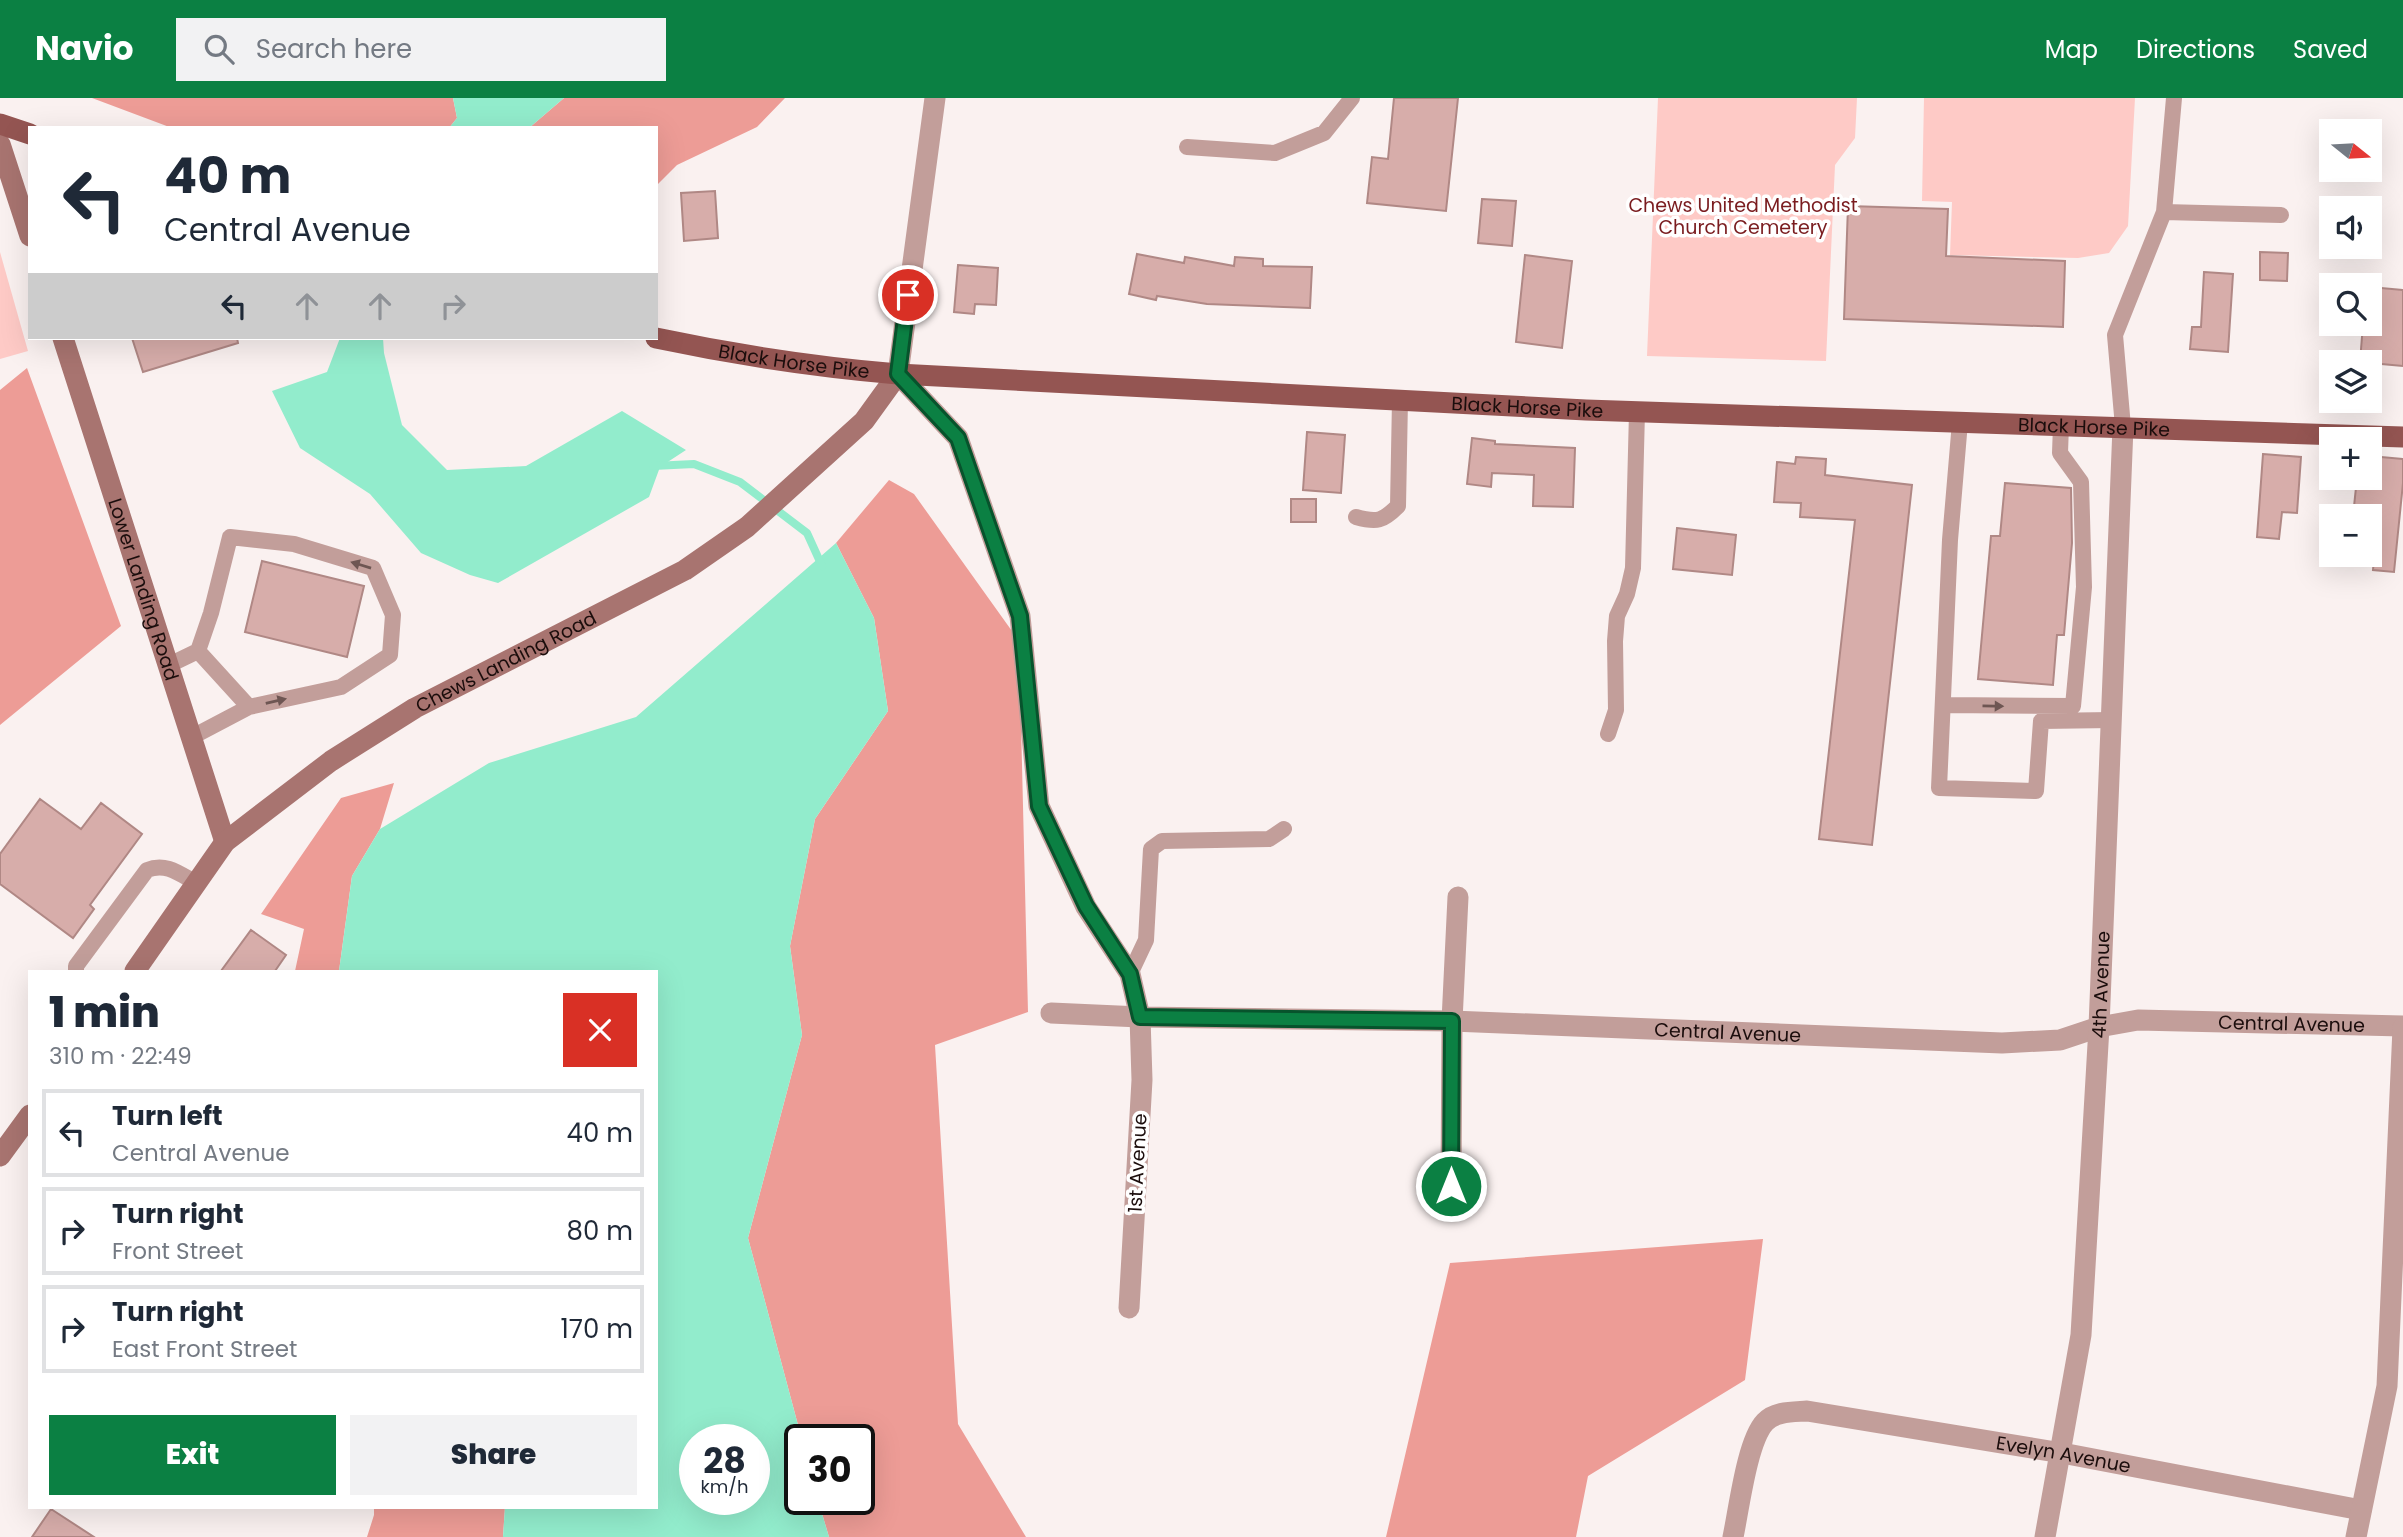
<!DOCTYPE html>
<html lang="en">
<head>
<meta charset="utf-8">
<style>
  :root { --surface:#fff; --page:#f2f2f3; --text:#1f2937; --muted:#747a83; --line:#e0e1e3; --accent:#0b8043 }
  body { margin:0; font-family:Poppins,sans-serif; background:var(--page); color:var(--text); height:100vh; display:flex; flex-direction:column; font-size:26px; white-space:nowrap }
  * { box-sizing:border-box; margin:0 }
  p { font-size:23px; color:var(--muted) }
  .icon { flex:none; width:38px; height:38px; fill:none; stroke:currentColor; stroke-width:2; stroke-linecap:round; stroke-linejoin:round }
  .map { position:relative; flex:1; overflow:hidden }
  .drawer { position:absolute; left:28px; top:872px; width:630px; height:539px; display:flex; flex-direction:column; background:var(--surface); border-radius:0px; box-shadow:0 7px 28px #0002 }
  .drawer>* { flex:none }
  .guide { position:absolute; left:28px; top:28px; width:630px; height:214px; border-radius:0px; box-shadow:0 7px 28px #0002; background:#fff; color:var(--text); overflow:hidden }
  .needle { width:46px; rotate:108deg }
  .tools { position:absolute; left:2319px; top:21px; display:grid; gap:14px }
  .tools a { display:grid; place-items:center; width:63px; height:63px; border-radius:0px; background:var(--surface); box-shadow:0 7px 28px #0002; font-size:35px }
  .speed { position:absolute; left:679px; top:1326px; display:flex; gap:14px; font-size:35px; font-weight:700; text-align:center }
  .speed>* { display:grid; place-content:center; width:91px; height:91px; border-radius:50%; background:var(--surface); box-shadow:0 7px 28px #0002; line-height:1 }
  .speed small { font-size:18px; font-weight:400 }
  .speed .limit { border:4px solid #111; border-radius:10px; background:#fff; color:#111 }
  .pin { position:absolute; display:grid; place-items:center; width:60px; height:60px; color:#fff; margin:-30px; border:4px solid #fff; border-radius:50%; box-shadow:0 2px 7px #0007 }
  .me { position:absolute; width:77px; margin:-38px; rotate:0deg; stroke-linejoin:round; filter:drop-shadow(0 0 5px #0008) }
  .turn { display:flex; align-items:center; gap:24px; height:147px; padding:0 21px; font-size:32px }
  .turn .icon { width:91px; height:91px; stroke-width:2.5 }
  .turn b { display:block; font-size:49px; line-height:60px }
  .lanes { display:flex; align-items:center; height:66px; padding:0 21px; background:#0003; justify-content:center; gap:35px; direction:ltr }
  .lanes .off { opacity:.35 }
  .round { display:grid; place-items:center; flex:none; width:74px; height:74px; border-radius:0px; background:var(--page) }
  .headline { display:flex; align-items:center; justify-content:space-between; height:119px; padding:0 21px }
  h1 { font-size:42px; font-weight:800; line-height:52px }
  .button { display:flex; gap:14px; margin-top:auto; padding:14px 21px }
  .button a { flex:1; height:80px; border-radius:0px; background:var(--accent); color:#fff; font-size:28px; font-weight:800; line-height:80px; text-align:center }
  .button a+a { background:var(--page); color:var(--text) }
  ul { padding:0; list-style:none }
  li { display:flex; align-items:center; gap:21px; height:88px; margin:0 14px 10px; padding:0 7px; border:4px solid var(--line); border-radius:0px }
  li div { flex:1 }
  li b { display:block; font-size:26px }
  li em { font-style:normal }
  header { display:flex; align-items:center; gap:42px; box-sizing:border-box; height:98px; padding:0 35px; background:var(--accent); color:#fff }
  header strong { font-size:33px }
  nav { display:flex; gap:38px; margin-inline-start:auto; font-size:24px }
  .search { width:490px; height:63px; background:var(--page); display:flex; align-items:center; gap:18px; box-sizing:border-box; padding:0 24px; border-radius:0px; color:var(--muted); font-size:26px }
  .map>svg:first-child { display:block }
  .green { fill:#fecac6 }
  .forest { fill:#ed9c96 }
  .water { fill:#92eccc; fill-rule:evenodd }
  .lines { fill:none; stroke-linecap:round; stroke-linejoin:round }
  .stream { stroke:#92eccc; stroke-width:8 }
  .building { fill:#d7adaa; stroke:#b08885; stroke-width:2 }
  .service { stroke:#c29e9a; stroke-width:16 }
  .minor { stroke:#c29e9a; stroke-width:21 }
  .secondary { stroke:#a87470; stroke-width:21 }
  .primary { stroke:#945552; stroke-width:21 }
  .oneway { fill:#6e5653 }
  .route-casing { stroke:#07532c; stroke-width:18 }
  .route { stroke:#0b8043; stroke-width:12 }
  .labels { text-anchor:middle; stroke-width:7; stroke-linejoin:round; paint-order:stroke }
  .park-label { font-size:19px; fill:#7a1c1f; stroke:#fff }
  .street-label { font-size:19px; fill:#1b0d0c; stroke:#fff }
</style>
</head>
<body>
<header>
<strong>Navio</strong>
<div class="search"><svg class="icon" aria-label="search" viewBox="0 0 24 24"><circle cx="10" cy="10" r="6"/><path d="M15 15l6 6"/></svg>Search here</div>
<nav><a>Map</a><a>Directions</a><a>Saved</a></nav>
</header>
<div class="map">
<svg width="2403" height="1439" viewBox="0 0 2403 1439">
  <rect width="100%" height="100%" fill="#faf1f0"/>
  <path class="green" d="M 1658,0 L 1857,0 L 1855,40 L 1835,67 L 1826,263 L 1647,258 Z
    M 1924,0 L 2135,0 L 2128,128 L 2109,155 L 2078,160 L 1950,157 L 1952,104 L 1922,103 Z
    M 0,154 L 28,253 L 0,261 Z"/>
  <path class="forest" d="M 92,0 L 453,0 L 457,20 L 449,30 L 172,30 Z
    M 564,0 L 785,0 L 757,29 L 677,67 L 656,88 L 656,30 L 529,30 Z
    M 27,270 L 121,528 L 0,627 L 0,292 Z
    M 889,382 L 914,396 L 1019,543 L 1028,914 L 935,947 L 958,1326 L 1026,1439 L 829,1439 L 818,1402 L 859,1402 L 859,1342 L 802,1342 L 748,1140 L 802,937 L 790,848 L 815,721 L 888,613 L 874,520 L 836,445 Z
    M 394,685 L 380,731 L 352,778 L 339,873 L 295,873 L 304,831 L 261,816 L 341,700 Z
    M 1763,1141 L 1745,1282 L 1588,1378 L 1576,1439 L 1386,1439 L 1450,1165 Z
    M 374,1409 L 505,1409 L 503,1439 L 367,1439 L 374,1417 Z"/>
  <path class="water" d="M 453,0 L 564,0 L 529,30 L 449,30 L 457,20 Z
    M 340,240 L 383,240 L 384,255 L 402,327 L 447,372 L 526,368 L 622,313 L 686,352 L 660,369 L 649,399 L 498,485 L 470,477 L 421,455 L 370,396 L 300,350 L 272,293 L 327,274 Z
    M 836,445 L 874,520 L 888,613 L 815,721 L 790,848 L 802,937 L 748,1140 L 802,1342 L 800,1342 L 800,1402 L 818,1402 L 829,1439 L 503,1439 L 505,1409 L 656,1409 L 656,873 L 339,873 L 352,778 L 380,731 L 489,665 L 636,619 ZM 695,1342 L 754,1342 L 754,1402 L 695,1402 Z"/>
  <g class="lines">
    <path class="stream" d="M 653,368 L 694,366 L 740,384 L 807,435 L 822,468"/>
  </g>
  <path class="building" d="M 1394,0 L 1458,0 L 1446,113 L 1367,105 L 1372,59 L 1388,61 Z
    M 715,93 L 718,140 L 684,143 L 681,95 Z
    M 1482,101 L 1516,103 L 1512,148 L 1478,145 Z
    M 1848,108 L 1948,111 L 1946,158 L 2065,163 L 2063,229 L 1844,221 Z
    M 2260,154 L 2288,155 L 2287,183 L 2260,182 Z
    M 1137,156 L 1184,165 L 1185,159 L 1234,168 L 1235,159 L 1263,161 L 1263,168 L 1312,169 L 1310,210 L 1207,206 L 1157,198 L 1156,202 L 1129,196 Z
    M 1525,157 L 1572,163 L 1562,250 L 1516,244 Z
    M 958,167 L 998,170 L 996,207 L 975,206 L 974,216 L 954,214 Z
    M 2204,174 L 2233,176 L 2228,254 L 2190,251 L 2192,229 L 2201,229 Z
    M 2370,189 L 2403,192 L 2403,268 L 2360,264 L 2363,226 L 2370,226 Z
    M 132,240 L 237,240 L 238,245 L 143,274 Z
    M 1307,334 L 1345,337 L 1341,395 L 1303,392 Z
    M 1472,340 L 1495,343 L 1495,346 L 1575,350 L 1573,409 L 1533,408 L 1534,377 L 1492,375 L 1491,389 L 1467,386 Z
    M 2263,356 L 2301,359 L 2297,415 L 2282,414 L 2279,441 L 2257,439 Z
    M 2370,358 L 2403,361 L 2403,385 L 2394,474 L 2373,472 L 2377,425 L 2370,424 L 2370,418 L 2353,418 L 2357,380 L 2370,380 Z
    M 1796,359 L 1826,361 L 1825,377 L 1912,387 L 1872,747 L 1819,741 L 1855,422 L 1800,419 L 1801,405 L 1774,404 L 1777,364 L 1795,366 Z
    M 2005,385 L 2071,390 L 2072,445 L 2064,537 L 2057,537 L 2053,587 L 1978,581 L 1991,438 L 2000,438 Z
    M 1291,401 L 1316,401 L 1316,424 L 1291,424 Z
    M 1677,430 L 1736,437 L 1732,477 L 1673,471 Z
    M 262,463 L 364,488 L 347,559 L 245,534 Z
    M 40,701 L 81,731 L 101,705 L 142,736 L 90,807 L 94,811 L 73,840 L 0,786 L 0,756 Z
    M 251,832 L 286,857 L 275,873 L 221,873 Z
    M 51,1411 L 94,1439 L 32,1439 Z"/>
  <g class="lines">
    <path class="service" d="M 1187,49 L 1275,55 L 1324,35 L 1352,0
      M 2164,114 L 2281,117
      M 1960,324 L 1950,442 L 1939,690 L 2036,693 L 2041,623 L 2112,622
      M 2123,329 L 2115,237 L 2164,114 L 2174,0
      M 1356,419 C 1377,425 1383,423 1398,408 L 1400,302
      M 198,553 L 249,609
      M 169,567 L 198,553 L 211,515 L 230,439 L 294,446 L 373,470 L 393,517 L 390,557 L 341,589 L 249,609 L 192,639
      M 1943,607 L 2073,608 L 2084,489 L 2081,384 L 2060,355 L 2061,327
      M 1608,636 L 1616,612 L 1615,543 L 1617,518 L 1627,496 L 1633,470 L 1637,314
      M 76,873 L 76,868 L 147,772 C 166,764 180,776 196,785
      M 1130,876 L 1146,842 L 1151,751 L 1162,743 L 1269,741 L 1284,731"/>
    <g class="minor">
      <path d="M 935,0 L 898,276 L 958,340 L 1020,518 L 1039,708 L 1086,809 L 1130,876 L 1140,919 L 1142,982 L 1129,1210"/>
      <path id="s1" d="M 1051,915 L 1140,919 L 1452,923 L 2002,945 L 2060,942 L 2099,929 L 2138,922 L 2403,928"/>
      <path d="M 1451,1088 L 1452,923 L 1458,799"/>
      <path id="s2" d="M 1733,1439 C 1739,1411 1747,1343 1765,1324 C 1775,1313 1793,1314 1807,1313 L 2062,1355 L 2361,1412"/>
      <path id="s3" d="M 2045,1439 L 2081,1237 L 2099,929 L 2123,329"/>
      <path d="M 2356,1439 L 2387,1288 L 2403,930"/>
    </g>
    <g class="secondary">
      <path d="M 0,46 L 30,138"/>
      <path id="s4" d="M 63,240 L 225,744"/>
      <path id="s5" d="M 135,873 L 225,744 L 331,663 L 415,610 L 685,472 L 747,429 L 864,323 L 898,276"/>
      <path d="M 0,1058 L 30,1017"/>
    </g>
    <g class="primary">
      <path d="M 0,26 L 30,36"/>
      <path id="s6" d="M 656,240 C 736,257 817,269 898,276 L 1586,312 L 2403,339"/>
    </g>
  </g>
  <defs><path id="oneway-solid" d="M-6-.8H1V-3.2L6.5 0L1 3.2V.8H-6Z" transform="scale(1.75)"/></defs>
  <g class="oneway">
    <use href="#oneway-solid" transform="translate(361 467) rotate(-163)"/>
    <use href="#oneway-solid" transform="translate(276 603) rotate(-13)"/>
    <use href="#oneway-solid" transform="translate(1993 608) rotate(1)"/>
  </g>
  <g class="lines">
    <defs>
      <path id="route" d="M 908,197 L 898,276 L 958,340 L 1020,518 L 1039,708 L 1086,808 L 1130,876 L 1140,919 L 1452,923 L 1451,1088"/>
    </defs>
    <use href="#route" class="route-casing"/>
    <use href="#route" class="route"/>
  </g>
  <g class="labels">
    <g class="park-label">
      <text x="1743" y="114">Chews United Methodist<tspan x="1743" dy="22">Church Cemetery</tspan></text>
    </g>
    <g class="street-label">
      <text dy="7" stroke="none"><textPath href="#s6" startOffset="140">Black Horse Pike</textPath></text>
      <text dy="7" stroke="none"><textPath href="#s6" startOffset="875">Black Horse Pike</textPath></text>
      <text dy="7" stroke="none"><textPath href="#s6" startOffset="1442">Black Horse Pike</textPath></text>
      <text dy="7" stroke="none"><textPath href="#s4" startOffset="264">Lower Landing Road</textPath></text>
      <text dy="7" stroke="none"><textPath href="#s5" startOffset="492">Chews Landing Road</textPath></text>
      <text dy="7" stroke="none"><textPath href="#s3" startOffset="556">4th Avenue</textPath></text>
      <text dy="7" stroke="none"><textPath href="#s1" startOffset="1244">Central Avenue</textPath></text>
      <text dy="7" stroke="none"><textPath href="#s1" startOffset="677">Central Avenue</textPath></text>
      <text transform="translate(1137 1065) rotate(-87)" y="7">1st Avenue</text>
      <text dy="7" stroke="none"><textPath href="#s2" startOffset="425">Evelyn Avenue</textPath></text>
    </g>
  </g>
</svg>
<div class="tools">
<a><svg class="needle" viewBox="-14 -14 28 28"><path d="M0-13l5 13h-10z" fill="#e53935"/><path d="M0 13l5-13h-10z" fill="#747a83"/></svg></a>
<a><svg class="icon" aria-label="sound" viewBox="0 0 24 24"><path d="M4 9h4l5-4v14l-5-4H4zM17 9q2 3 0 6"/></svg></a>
<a><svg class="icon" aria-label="search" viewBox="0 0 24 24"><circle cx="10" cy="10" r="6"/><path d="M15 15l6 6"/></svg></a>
<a><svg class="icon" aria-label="layers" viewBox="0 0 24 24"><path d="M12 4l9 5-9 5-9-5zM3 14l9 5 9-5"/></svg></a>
<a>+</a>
<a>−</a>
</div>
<div class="speed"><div>28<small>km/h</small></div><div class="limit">30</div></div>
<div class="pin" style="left:908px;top:197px;background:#d93025"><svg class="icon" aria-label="arrive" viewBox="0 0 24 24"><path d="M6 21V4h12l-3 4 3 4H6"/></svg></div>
<svg class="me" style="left:1451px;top:1088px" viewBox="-20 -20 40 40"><circle r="17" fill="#0b8043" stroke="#fff" stroke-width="3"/><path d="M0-11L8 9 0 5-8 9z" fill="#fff"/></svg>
<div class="guide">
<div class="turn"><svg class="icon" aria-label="left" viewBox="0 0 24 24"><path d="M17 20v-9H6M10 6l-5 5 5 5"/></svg><div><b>40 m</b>Central Avenue</div></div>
<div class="lanes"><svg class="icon" aria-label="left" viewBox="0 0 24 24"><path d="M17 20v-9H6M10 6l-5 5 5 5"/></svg><svg class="icon off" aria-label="ahead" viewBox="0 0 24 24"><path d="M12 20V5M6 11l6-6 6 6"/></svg><svg class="icon off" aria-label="ahead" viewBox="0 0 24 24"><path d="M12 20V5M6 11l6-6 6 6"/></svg><svg class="icon off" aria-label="right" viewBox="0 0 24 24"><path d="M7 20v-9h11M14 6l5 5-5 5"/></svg></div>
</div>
<section class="drawer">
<div class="headline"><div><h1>1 min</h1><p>310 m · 22:49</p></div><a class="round" style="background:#d93025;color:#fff"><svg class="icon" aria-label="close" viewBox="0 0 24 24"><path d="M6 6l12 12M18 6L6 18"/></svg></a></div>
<ul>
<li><svg class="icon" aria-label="left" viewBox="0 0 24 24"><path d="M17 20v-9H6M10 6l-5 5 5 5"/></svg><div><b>Turn left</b><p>Central Avenue</p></div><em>40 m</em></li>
<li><svg class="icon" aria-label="right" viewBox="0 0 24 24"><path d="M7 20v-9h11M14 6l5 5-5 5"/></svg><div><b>Turn right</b><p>Front Street</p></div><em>80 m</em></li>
<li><svg class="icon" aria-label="right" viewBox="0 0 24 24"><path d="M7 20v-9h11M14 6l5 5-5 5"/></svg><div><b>Turn right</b><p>East Front Street</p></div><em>170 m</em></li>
</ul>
<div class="button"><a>Exit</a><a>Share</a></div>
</section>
</div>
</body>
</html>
